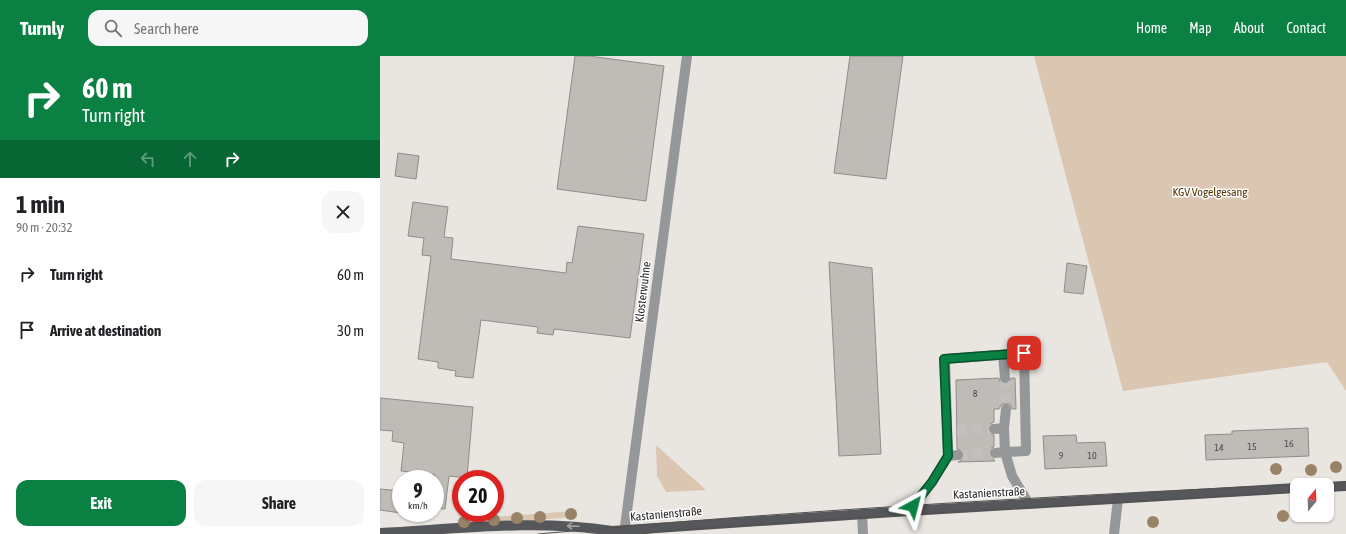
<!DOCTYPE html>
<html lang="en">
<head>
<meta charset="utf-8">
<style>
  :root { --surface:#fff; --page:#f6f6f6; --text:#202124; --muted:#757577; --accent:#0b8043 }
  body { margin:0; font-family:"Asap Condensed",sans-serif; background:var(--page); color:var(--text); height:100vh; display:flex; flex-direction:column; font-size:15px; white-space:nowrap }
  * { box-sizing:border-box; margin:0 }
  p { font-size:13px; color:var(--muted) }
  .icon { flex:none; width:22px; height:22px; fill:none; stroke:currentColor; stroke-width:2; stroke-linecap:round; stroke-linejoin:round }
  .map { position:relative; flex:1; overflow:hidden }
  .panel { display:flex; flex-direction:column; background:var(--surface); width:380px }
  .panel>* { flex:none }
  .top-card { background:#0b8043; color:#fff; overflow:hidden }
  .needle { width:26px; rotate:19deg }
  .controls { position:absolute; left:910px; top:422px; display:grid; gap:8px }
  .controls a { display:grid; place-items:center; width:44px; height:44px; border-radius:8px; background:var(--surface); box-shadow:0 1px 3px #0004; font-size:20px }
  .speed { position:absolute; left:12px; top:414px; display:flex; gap:8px; font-size:20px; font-weight:700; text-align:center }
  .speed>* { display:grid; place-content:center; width:52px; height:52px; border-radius:50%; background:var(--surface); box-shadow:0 1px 3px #0004; line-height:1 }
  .speed small { font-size:10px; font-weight:400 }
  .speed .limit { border:6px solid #d22; background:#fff; color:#111 }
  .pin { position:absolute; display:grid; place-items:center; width:34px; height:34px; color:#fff; margin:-17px; border-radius:8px; box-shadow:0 2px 6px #0006 }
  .me { position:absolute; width:44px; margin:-22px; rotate:38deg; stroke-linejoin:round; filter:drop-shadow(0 0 3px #0008) }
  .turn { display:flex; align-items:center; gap:14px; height:84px; padding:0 16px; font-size:18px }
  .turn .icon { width:52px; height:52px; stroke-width:2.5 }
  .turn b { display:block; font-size:28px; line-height:34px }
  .lanes { display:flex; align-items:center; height:38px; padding:0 16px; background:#0003; justify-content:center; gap:20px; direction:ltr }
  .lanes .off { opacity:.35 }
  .round { display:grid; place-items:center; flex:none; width:42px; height:42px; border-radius:12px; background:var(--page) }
  .head { display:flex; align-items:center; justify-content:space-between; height:68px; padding:0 16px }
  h1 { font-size:24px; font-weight:700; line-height:30px }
  .primary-button { display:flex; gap:8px; margin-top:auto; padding:8px 16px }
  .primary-button a { flex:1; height:46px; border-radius:12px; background:var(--accent); color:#fff; font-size:16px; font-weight:700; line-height:46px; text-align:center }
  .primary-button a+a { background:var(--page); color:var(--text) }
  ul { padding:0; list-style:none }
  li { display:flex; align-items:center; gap:12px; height:56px; padding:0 16px }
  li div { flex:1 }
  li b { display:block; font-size:15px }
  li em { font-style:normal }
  header { display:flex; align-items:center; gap:24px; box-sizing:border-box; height:56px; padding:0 20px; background:var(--accent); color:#fff }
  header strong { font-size:19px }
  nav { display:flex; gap:22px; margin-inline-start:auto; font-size:14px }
  .search { width:280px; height:36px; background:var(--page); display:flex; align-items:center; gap:10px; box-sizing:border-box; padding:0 14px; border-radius:12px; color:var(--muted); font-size:15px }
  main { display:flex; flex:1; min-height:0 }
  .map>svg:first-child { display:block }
  .green { fill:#dbc6b2 }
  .building { fill:#bfbbb7; stroke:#908c88 }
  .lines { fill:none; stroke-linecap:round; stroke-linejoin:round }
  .minor-tunnel { stroke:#c3bfbc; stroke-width:10; stroke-dasharray:10 5; stroke-linecap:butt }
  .minor { stroke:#969799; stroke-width:10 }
  .major { stroke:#55575a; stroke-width:10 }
  .tram { stroke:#53514f; stroke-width:1 }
  .tree { fill:#988367 }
  .oneway { stroke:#a2a3a4 }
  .route-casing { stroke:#07532c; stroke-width:10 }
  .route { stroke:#0b8043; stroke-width:7 }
  .labels { text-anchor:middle; stroke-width:3; stroke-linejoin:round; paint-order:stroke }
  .number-label { font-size:10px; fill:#4e4c4a }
  .park-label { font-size:12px; fill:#553303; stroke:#fff }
  .street-label { font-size:12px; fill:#292726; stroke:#fff }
</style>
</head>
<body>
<header>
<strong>Turnly</strong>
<div class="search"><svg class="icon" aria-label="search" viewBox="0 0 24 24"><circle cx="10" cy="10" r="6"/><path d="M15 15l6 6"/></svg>Search here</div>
<nav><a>Home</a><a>Map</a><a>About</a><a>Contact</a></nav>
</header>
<main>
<section class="panel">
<div class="top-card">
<div class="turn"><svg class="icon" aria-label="right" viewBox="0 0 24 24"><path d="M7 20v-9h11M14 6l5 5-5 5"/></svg><div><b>60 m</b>Turn right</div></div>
<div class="lanes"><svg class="icon off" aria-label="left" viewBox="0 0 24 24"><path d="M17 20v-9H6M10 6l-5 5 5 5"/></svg><svg class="icon off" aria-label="ahead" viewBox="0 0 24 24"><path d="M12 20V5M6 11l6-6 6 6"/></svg><svg class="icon" aria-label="right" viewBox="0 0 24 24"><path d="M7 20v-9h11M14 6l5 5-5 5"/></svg></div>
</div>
<div class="head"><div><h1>1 min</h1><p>90 m · 20:32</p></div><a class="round"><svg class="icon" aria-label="close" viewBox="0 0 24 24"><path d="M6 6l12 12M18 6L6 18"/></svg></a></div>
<ul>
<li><svg class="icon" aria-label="right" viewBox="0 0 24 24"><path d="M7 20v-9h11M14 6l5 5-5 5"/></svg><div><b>Turn right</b></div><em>60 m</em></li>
<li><svg class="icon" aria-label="arrive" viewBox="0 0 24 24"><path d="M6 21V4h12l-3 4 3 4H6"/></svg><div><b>Arrive at destination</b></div><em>30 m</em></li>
</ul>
<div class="primary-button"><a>Exit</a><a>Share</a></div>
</section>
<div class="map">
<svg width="966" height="478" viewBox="0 0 966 478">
  <rect width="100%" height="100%" fill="#e9e5e1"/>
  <path class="green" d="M 654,0 L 966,0 L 966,335 L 947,306 L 743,335 Z
    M 276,389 L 326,434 L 286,436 L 277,420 Z
    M 195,455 L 197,461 L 112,467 L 112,461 Z"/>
  <path class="building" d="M 195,0 L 209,0 L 284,10 L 266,145 L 177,133 Z
    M 470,0 L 523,0 L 506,123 L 454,117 Z
    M 18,97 L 39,100 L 36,123 L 15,120 Z
    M 33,146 L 68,151 L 64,181 L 73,182 L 71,203 L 186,217 L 187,206 L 192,207 L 198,170 L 264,178 L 250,282 L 174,273 L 173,279 L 157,277 L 158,271 L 101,264 L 93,322 L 75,320 L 76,315 L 58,312 L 58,306 L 38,303 L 51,200 L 42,199 L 44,182 L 28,180 Z
    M 449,206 L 492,212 L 501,398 L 459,400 Z
    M 687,207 L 707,210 L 703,238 L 684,236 Z
    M 619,322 L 620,326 L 625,328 L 629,327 L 631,322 L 635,322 L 636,353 L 632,353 L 630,348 L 626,347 L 621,349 L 619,353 L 614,353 L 614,366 L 610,368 L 608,373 L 609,377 L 614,379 L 614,391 L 611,392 L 609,397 L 615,405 L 578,406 L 582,404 L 584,399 L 583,395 L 577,393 L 576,324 Z
    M 0,342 L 93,351 L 87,422 L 69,420 L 65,453 L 55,452 L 55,419 L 21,415 L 24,387 L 12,385 L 13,375 L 0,374 Z
    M 928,372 L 929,400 L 826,404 L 825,379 L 852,378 L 852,375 Z
    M 696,379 L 697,387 L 725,386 L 727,410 L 665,413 L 663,380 Z
    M 0,433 L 21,435 L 21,457 L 0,454 Z"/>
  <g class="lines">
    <path class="minor-tunnel" d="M 625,322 L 626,353
      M 577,374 L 614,373
      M 578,399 L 615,397"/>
    <path class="minor" d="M 623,299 L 625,322
      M 624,372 L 626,353
      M 615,397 L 625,396 L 632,420 L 649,448
      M 568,400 L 565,303 L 644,297 L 646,395 L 625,396 L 624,372 L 614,373
      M 529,455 L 552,426 L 568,400 L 578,399
      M 482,458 L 483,478
      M 244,478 L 307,0
      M 734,478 L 738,443"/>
    <path class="major" d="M 947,431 L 966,430
      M 0,477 C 77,473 156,463 232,475 L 529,455 L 917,432"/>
    <path class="tram" d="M 947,435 L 966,434
      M 158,478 C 427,453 697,439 966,426
      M 260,478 L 296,474 L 485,461 L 917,436"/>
  </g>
  <g class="tree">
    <circle cx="956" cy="411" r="6"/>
    <circle cx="896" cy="413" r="6"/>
    <circle cx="931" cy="414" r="6"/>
    <circle cx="191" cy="458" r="6"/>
    <circle cx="903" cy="460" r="6"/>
    <circle cx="160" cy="461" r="6"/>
    <circle cx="137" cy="462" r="6"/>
    <circle cx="114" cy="464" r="6"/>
    <circle cx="84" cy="466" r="6"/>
    <circle cx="773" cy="466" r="6"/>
  </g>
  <defs><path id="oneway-shaft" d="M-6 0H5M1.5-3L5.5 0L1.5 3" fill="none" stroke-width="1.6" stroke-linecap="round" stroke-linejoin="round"/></defs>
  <use class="oneway" href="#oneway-shaft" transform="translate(193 470) rotate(-178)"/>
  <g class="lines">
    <defs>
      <path id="route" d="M 533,450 L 552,426 L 568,400 L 564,303 L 644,297"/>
    </defs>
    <use href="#route" class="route-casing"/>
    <use href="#route" class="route"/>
  </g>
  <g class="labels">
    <g class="number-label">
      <text x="595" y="341">8</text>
      <text x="909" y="391">16</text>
      <text x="872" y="394">15</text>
      <text x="839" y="395">14</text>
      <text x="681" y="403">9</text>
      <text x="712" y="403">10</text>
    </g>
    <g class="park-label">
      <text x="830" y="140">KGV Vogelgesang</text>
    </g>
    <g class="street-label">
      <text transform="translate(263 236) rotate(-83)" y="4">Klosterwuhne</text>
      <text transform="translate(609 437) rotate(-3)" y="4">Kastanienstraße</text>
      <text transform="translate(286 458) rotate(-5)" y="4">Kastanienstraße</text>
    </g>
  </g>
</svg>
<div class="controls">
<a><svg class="needle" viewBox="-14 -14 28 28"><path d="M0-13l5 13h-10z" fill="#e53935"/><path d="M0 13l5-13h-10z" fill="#757577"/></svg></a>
</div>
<div class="speed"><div>9<small>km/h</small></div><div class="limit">20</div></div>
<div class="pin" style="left:644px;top:297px;background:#d93025"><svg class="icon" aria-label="arrive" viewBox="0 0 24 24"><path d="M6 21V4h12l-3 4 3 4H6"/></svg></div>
<svg class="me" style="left:533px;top:450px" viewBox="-20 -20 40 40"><path d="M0-17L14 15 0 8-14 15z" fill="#0b8043" stroke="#fff" stroke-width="4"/></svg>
</div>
</main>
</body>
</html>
